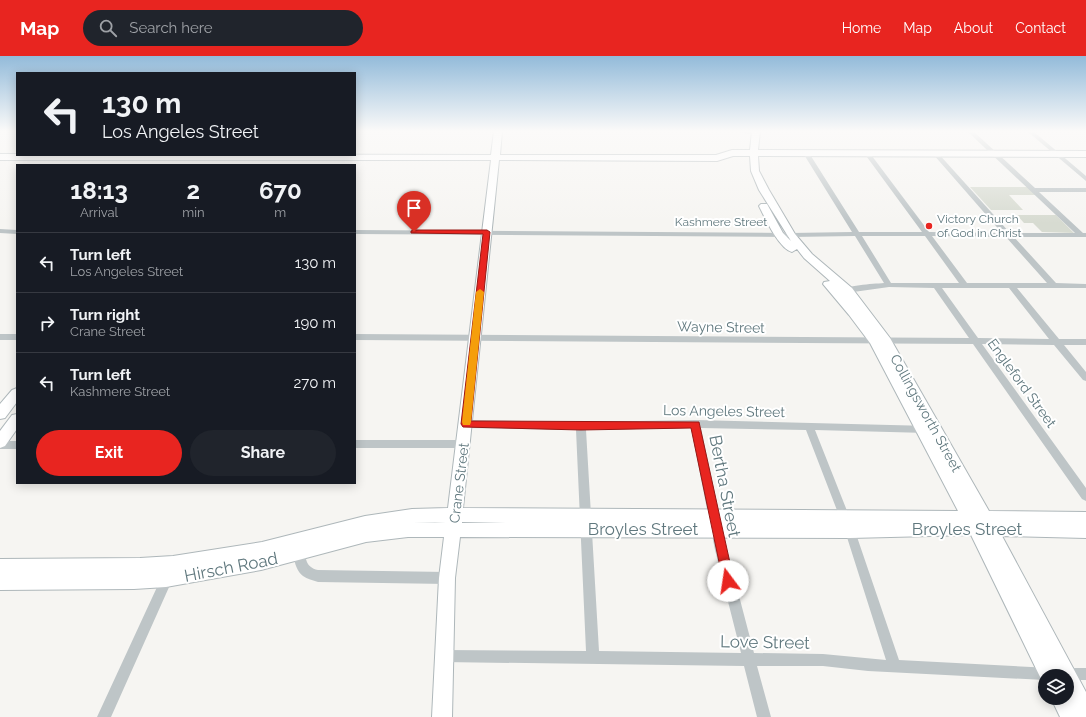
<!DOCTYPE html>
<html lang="en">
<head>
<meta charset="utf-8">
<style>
  :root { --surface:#171b24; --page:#20242c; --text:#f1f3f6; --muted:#9ea1a6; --line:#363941; --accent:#e82520 }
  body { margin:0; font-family:Raleway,sans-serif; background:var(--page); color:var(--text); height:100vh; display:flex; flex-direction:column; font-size:15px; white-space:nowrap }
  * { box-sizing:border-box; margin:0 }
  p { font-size:13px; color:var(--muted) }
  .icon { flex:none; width:22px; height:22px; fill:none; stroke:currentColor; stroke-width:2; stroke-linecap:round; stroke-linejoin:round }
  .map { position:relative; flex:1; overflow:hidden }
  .details { position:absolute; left:16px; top:108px; width:340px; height:320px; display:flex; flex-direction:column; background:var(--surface); border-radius:0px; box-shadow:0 2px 10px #0003 }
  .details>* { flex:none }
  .guide { position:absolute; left:16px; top:16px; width:340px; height:84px; border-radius:0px; box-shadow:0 2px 10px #0003; background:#171b24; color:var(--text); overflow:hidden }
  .controls { position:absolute; left:1038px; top:613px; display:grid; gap:8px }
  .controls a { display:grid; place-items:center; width:36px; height:36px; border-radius:50%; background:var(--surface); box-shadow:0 2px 10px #0003; font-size:20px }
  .pin { position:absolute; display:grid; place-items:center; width:34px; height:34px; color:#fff; margin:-41px -17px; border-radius:50% 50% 50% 0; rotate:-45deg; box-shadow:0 0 4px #0007 }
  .pin .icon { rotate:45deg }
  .me { position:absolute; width:44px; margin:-22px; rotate:346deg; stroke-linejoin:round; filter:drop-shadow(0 0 3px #0008) }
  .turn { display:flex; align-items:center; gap:14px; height:84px; padding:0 20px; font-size:18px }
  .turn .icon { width:52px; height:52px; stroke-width:2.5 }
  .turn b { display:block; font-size:28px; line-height:34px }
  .eta { display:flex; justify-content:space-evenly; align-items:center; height:68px; text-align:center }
  .eta b { font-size:24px; font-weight:700; line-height:28px }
  .action { display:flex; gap:8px; margin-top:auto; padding:8px 20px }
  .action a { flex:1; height:46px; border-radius:24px; background:var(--accent); color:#fff; font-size:16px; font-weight:700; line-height:46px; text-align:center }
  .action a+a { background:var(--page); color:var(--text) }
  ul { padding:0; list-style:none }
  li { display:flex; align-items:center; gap:12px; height:60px; padding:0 20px; border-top:1px solid var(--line) }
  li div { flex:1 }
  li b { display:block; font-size:15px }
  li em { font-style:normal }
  header { display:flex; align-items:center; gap:24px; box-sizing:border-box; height:56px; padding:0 20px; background:var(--accent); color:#fff }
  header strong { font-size:19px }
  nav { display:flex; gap:22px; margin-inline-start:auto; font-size:14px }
  .search { width:280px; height:36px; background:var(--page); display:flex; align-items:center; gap:10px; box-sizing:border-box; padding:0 14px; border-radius:22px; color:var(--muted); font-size:15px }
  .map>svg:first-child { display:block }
  .green { fill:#d7dbd1 }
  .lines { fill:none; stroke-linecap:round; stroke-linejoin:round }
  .secondary-casing { stroke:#aeb7ba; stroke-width:2 }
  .street { fill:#bec5c7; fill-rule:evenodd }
  .secondary { fill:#fff; fill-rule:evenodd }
  .route { fill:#e82520; stroke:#971815 }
  .slow { fill:#f59e0b }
  .poi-dot { fill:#e82520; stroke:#fff; stroke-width:1.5 }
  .labels { text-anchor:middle; stroke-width:4; stroke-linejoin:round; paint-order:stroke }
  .far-poi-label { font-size:12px; fill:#60787e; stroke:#fff; text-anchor:start }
  .far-street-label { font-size:12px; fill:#60787e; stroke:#fff }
  .street-label { font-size:14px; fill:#60787e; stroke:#fff }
  .near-street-label { font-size:17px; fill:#60787e; stroke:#fff }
</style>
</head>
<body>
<header>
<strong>Map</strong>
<div class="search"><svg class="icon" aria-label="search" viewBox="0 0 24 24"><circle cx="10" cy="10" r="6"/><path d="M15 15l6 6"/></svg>Search here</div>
<nav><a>Home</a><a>Map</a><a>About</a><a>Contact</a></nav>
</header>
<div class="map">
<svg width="1086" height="661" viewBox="0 0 1086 661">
  <rect width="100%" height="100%" fill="#f6f5f2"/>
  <path class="green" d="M 970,131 L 1028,131 L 1036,139 L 1009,139 L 1023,154 L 991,154 Z
    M 1017,159 L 1056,159 L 1074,177 L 1042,176 L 1033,167 L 1024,167 Z"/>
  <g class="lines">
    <defs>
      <path id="secondary" d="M 494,75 L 502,75 L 500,99 L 716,99 L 732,94 L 750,94 L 752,75 L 760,75 L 758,94 L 1086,95 L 1086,101 L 758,100 L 759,115 L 769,134 L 795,178 L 812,198 L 852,232 L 890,282 L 989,455 L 1086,456 L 1086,482 L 1002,480 L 1086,636 L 1086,661 L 1060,661 L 1051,642 L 1067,642 L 1067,620 L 1045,620 L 1045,627 L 1043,627 L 971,479 L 850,482 L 460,481 L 455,522 L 452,661 L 432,661 L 439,522 L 444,481 L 408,481 L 366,486 L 261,514 L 166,531 L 134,533 L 0,534 L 0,503 L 140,502 L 173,500 L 262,486 L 365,460 L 412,453 L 448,452 L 491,104 L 0,104 L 0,98 L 491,99 ZM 733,100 L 750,100 L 751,115 L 759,134 L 791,185 L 783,177 L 767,148 L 761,148 L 759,150 C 765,162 779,193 792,196 L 797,193 L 804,202 L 830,225 L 824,226 L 823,228 L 849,259 L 870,287 L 958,455 L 463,452 L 499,104 L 717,105 ZM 435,466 L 446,466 L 413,467 ZM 462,466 L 506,466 L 462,467 Z
        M 17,332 L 17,346 L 5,362 L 0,363 L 0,348 L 12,334 Z
        M 17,358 L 17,373 L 5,390 L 0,392 L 0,375 L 12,359 Z"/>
    </defs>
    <use href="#secondary" class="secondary-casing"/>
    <path class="street" d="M 740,75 L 756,75 L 758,76 C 754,79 744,78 740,75 Z
      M 967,75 L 973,75 L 1035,132 L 1086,132 L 1086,136 L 1039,136 L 1083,177 L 1086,177 L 1086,181 L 1014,181 L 1056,227 L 1086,228 L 1086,232 L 1017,232 L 1059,283 L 1086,283 L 1086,289 L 1064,289 L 1086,316 L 1086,325 L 1083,324 L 1054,289 L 982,288 L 1086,432 L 1086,445 L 1082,443 L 973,288 L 355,284 L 355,278 L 969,282 L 934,232 L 889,231 L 839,238 L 838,236 C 846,229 872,228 884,227 L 855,180 L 791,181 L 355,178 L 355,174 L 791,177 L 852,176 L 803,97 L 806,95 L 809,97 L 859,176 L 922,176 L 864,97 L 867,95 L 869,96 L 929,176 L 1002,177 L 933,98 L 932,97 L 935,95 L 937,96 L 1010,177 L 1075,177 ZM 862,180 L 925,180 L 959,227 L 891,227 ZM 932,180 L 1006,181 L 1047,227 L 967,227 ZM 942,232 L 1009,232 L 1049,283 L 978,282 Z
      M 1027,75 L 1033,75 L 1086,120 L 1086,125 Z
      M 0,173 L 17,174 L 17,178 L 0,177 Z
      M 0,278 L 17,278 L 17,284 L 0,284 Z
      M 466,364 L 581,366 L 695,364 L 930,370 L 932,373 L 930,376 L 927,377 L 815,374 L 855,475 L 899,604 L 1051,612 L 1056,613 L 1057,618 L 1057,620 L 1045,620 L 1045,624 L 868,615 L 823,610 L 757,610 L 771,661 L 757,661 L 744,610 L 443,606 L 439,604 L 437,600 L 439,596 L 443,594 L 586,595 L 576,374 L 466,372 L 463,371 L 461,368 L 463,365 ZM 691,372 L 715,494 L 741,597 L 599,595 L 586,374 ZM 701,372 L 806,374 L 845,475 L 886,604 L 823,598 L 754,597 L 727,494 Z
      M 355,384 L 464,384 L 467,385 L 469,388 L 467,391 L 464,392 L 355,392 Z
      M 0,385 L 17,385 L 17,393 L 0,393 Z
      M 299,492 L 303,493 C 307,503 305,511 318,514 L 447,516 L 451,518 L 453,522 L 451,526 L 447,528 L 318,526 C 313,524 307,523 303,520 C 296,515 292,501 295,493 Z
      M 168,514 L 172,516 L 174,520 L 111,661 L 97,661 L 164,516 Z
      M 1065,612 L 1086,612 L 1086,624 L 1067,624 L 1067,620 L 1059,620 L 1059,618 L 1060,613 Z"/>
    <use href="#secondary" class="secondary"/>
  </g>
  <linearGradient id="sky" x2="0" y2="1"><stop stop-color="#93bbda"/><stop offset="0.45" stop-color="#fbfaf9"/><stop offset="1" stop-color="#fbfaf9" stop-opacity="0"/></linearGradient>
  <rect width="1086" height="167" fill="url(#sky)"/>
  <path class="route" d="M 414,174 L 487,174 L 490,176 L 471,365 L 699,366 L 734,525 L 733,529 L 728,531 L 724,529 L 723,525 L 691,372 L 581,374 L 463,371 L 461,368 L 483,178 L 411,177 L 411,175 Z"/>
  <path class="slow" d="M 480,233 L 484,236 L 471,366 L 470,369 L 463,369 L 462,366 L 476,236 Z"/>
  <circle class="poi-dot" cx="929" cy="170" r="4"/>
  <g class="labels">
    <g class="far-poi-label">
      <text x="937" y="167">Victory Church<tspan x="937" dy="14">of God in Christ</tspan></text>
    </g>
    <g class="far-street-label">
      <text x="721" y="170">Kashmere Street</text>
    </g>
    <g class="street-label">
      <text transform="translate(721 271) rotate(1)" y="5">Wayne Street</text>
      <text transform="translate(1022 327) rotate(54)" y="5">Engleford Street</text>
      <text transform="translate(724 355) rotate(1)" y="5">Los Angeles Street</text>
      <text transform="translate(926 357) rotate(61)" y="5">Collingsworth Street</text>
      <text transform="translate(459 427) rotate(-83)" y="5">Crane Street</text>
    </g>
    <g class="near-street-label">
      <text transform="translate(725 430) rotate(79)" y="6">Bertha Street</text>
      <text x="643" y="479">Broyles Street</text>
      <text x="967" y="479">Broyles Street</text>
      <text transform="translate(231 511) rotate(-11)" y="6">Hirsch Road</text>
      <text transform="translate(765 586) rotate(1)" y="6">Love Street</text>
    </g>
  </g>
</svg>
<div class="controls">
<a><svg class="icon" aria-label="layers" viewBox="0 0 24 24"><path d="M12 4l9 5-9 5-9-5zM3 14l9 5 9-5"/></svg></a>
</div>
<div class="pin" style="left:414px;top:176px;background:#d93025"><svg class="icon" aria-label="arrive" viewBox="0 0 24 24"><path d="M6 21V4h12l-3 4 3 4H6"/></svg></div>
<svg class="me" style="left:728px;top:525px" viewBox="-20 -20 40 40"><circle r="19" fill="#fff"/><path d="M0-13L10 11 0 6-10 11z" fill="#e82520"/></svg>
<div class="guide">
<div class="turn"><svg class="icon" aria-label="left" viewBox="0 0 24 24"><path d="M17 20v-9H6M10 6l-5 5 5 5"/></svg><div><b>130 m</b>Los Angeles Street</div></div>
</div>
<section class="details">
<div class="eta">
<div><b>18:13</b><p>Arrival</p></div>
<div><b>2</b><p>min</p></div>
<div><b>670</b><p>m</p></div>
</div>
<ul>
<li><svg class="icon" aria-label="left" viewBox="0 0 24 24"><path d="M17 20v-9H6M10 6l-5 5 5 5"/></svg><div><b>Turn left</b><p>Los Angeles Street</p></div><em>130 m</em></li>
<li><svg class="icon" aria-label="right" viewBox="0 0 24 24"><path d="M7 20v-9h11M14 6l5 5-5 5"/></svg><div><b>Turn right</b><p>Crane Street</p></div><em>190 m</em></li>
<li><svg class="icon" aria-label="left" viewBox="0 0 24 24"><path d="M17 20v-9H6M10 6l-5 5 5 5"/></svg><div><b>Turn left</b><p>Kashmere Street</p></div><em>270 m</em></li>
</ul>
<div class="action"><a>Exit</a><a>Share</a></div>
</section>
</div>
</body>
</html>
